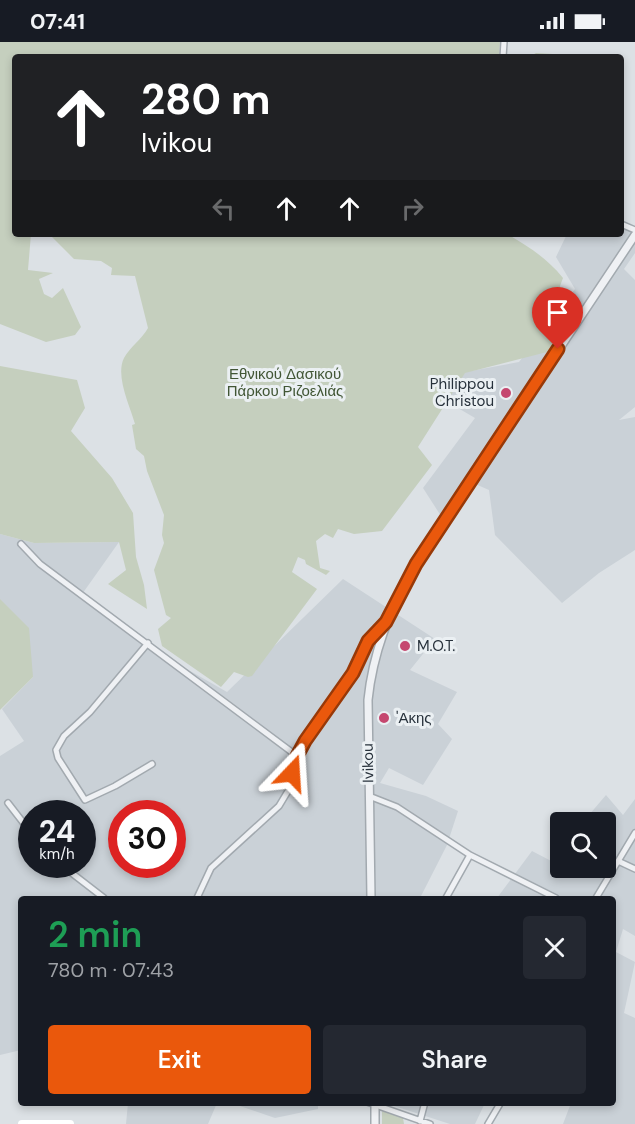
<!DOCTYPE html>
<html lang="en">
<head>
<meta charset="utf-8">
<style>
  :root { --surface:#171b24; --page:#242831; --text:#f1f3f6; --muted:#9ea1a6; --accent:#ea580c }
  body { margin:0; font-family:"DM Sans",sans-serif; background:var(--page); color:var(--text); height:100vh; display:flex; flex-direction:column; font-size:22px; white-space:nowrap }
  * { box-sizing:border-box; margin:0 }
  p { font-size:20px; color:var(--muted) }
  .icon { flex:none; width:33px; height:33px; fill:none; stroke:currentColor; stroke-width:2; stroke-linecap:round; stroke-linejoin:round }
  .map { position:relative; flex:1; overflow:hidden }
  .drawer { position:absolute; left:18px; top:854px; width:598px; height:210px; display:flex; flex-direction:column; background:var(--surface); border-radius:6px; box-shadow:0 3px 9px #0003 }
  .drawer>* { flex:none }
  .hud { position:absolute; left:12px; top:12px; width:612px; height:183px; border-radius:6px; box-shadow:0 3px 9px #0003; background:#202124; color:#fff; overflow:hidden }
  .buttons { position:absolute; left:550px; top:770px; display:grid; gap:12px }
  .buttons a { display:grid; place-items:center; width:66px; height:66px; border-radius:6px; background:var(--surface); box-shadow:0 3px 9px #0003; font-size:30px }
  .speed { position:absolute; left:18px; top:758px; display:flex; gap:12px; font-size:30px; font-weight:700; text-align:center }
  .speed>* { display:grid; place-content:center; width:78px; height:78px; border-radius:50%; background:var(--surface); box-shadow:0 3px 9px #0003; line-height:1 }
  .speed small { font-size:15px; font-weight:400 }
  .speed .limit { border:9px solid #d22; background:#fff; color:#111 }
  .pin { position:absolute; display:grid; place-items:center; width:51px; height:51px; color:#fff; margin:-62px -26px; border-radius:50% 50% 50% 0; rotate:-45deg; box-shadow:0 0 6px #0007 }
  .pin .icon { rotate:45deg }
  .me { position:absolute; width:66px; margin:-33px; rotate:20deg; stroke-linejoin:round; filter:drop-shadow(0 0 4px #0008) }
  .turn { display:flex; align-items:center; gap:21px; height:126px; padding:0 30px; font-size:27px }
  .turn .icon { width:78px; height:78px; stroke-width:2.5 }
  .turn b { display:block; font-size:42px; line-height:51px }
  .lanes { display:flex; align-items:center; height:57px; padding:0 30px; background:#0003; justify-content:center; gap:30px; direction:ltr }
  .lanes .off { opacity:.35 }
  .round { display:grid; place-items:center; flex:none; width:63px; height:63px; border-radius:6px; background:var(--page) }
  .head { display:flex; align-items:center; justify-content:space-between; height:102px; padding:0 30px }
  h1 { font-size:36px; font-weight:600; line-height:45px; color:#1e9e55 }
  .cta { display:flex; gap:12px; margin-top:auto; padding:12px 30px }
  .cta a { flex:1; height:69px; border-radius:6px; background:var(--accent); color:#fff; font-size:24px; font-weight:600; line-height:69px; text-align:center }
  .cta a+a { background:var(--page); color:var(--text) }
  .status { display:flex; justify-content:space-between; align-items:center; height:42px; padding:0 30px; background:var(--surface); direction:ltr }
  .status svg { height:16px; fill:currentColor }
  .map>svg:first-child { display:block }
  .built { fill:#cad1d7; fill-rule:evenodd }
  .green { fill:#c5cfbe }
  .lines { fill:none; stroke-linecap:round; stroke-linejoin:round }
  .minor-casing { stroke:#a2a9af; stroke-width:8 }
  .tertiary-casing { stroke:#a2a9af; stroke-width:10 }
  .minor { stroke:#eff1f4; stroke-width:5 }
  .tertiary { stroke:#eff1f4; stroke-width:7 }
  .secondary { stroke:#fff; stroke-width:8 }
  .route-casing { stroke:#983908; stroke-width:15 }
  .route { stroke:#ea580c; stroke-width:10 }
  .poi-dot { fill:#c5476f; stroke:#ebf0f3; stroke-width:2 }
  .labels { text-anchor:middle; stroke-width:6; stroke-linejoin:round; paint-order:stroke }
  .park-label { font-size:15px; fill:#415635; stroke:#ebf0f3 }
  .poi-label { font-size:15px; fill:#27313b; stroke:#ebf0f3; text-anchor:start }
  .street-label { font-size:15px; fill:#27313b; stroke:#ebf0f3 }
</style>
</head>
<body>
<div class="status"><b>07:41</b><svg viewBox="0 0 49 12"><path d="M0 12V9h3v3zM5 12V6h3v6zM10 12V3h3v9zM15 12V0h3v12zM26 1h20v11H26zM47 4h2v5h-2z"/></svg></div>
<div class="map">
<svg width="635" height="1082" viewBox="0 0 635 1082">
  <rect width="100%" height="100%" fill="#dce1e5"/>
  <path class="built" d="M 621,186 L 635,191 L 635,211 L 624,227 L 635,238 L 635,365 L 619,378 L 635,375 L 635,508 L 599,531 L 562,561 L 495,493 L 489,448 L 473,441 L 441,474 L 423,446 L 475,376 L 446,359 L 465,330 L 519,320 L 575,247 L 556,215 L 567,192 L 621,192 Z
    M 0,492 L 34,501 L 119,500 L 80,555 L 150,606 L 227,650 L 343,537 L 435,597 L 410,628 L 457,650 L 438,682 L 452,697 L 423,743 L 389,726 L 380,741 L 426,754 L 458,769 L 447,803 L 420,856 L 21,856 L 21,1008 L 0,1013 L 0,714 L 24,699 L 2,667 L 33,635 L 0,559 ZM 32,771 L 82,771 L 82,822 L 32,822 ZM 122,771 L 172,771 L 172,822 L 122,822 Z
    M 606,753 L 623,773 L 635,757 L 635,894 L 623,887 L 616,910 L 635,920 L 624,971 L 635,976 L 635,1082 L 563,1082 L 571,1061 L 614,1060 L 614,856 L 497,856 L 532,809 L 557,822 L 561,816 L 561,825 L 606,825 L 606,780 L 583,780 Z
    M 128,1061 L 128,1060 L 217,1061 L 208,1082 L 126,1082 Z
    M 231,1061 L 318,1061 L 318,1067 L 275,1076 Z
    M 385,1061 L 485,1061 L 475,1082 L 450,1082 Z"/>
  <path class="green" d="M 0,0 L 500,0 L 499,15 L 15,15 L 15,192 L 31,192 L 28,228 L 53,231 L 39,237 L 44,252 L 52,256 L 63,246 L 81,285 L 75,293 L 46,300 L 0,282 Z
    M 536,11 L 602,15 L 529,15 Z
    M 49,192 L 507,192 C 529,205 547,216 563,236 L 560,244 L 563,257 L 578,268 L 551,309 L 465,331 L 418,405 L 432,423 L 382,489 L 354,492 L 338,487 L 333,496 L 325,492 L 316,499 L 320,526 L 330,529 L 326,533 L 306,522 L 305,518 L 298,515 L 292,530 L 317,547 L 252,634 L 248,635 L 234,630 L 221,645 L 162,604 L 158,587 L 171,576 L 166,573 L 154,528 L 164,501 L 162,493 L 164,473 L 147,429 L 144,414 L 136,407 L 132,383 L 135,382 C 130,364 115,334 124,316 C 130,305 142,297 148,286 L 135,234 L 111,233 L 112,226 L 101,219 L 74,217 Z
    M 0,324 L 77,338 L 85,366 L 71,389 L 112,436 L 133,471 L 136,515 L 144,543 L 147,567 L 108,542 L 126,528 L 119,500 L 34,501 L 0,492 Z
    M 0,557 L 29,586 L 33,635 L 0,668 Z
    M 382,1069 L 403,1076 L 404,1082 L 382,1082 Z"/>
  <g class="lines">
    <defs>
      <path id="minor" d="M 503,15 L 504,0
        M 621,182 L 635,188
        M 21,502 L 40,522 L 297,714
        M 148,601 L 90,670 L 64,694 L 56,708 L 58,716 L 85,758 L 115,744 L 152,722
        M 369,754 L 397,765 L 470,813 L 556,856
        M 8,761 L 32,792
        M 618,819 L 635,827
        M 60,822 L 104,856
        M 197,856 L 211,826 L 279,764 L 288,749 L 297,714 L 305,699 L 353,631 L 368,599 L 386,580
        M 446,856 L 470,813
        M 596,856 L 635,791
        M 367,1060 L 430,1082
        M 420,1079 L 425,1060
        M 488,1082 L 501,1060"/>
      <path id="tertiary" d="M 371,856 L 368,658 C 373,609 391,564 416,522 L 635,193
        M 375,1060 L 375,1082"/>
    </defs>
    <use href="#minor" class="minor-casing"/>
    <use href="#tertiary" class="tertiary-casing"/>
    <use href="#minor" class="minor"/>
    <use href="#tertiary" class="tertiary"/>
    <path class="secondary" d="M 22,1082 L 70,1082"/>
  </g>
  <g class="lines">
    <defs>
      <path id="route" d="M 292,731 L 297,714 L 305,699 L 353,631 L 368,599 L 386,580 L 416,522 L 558,307"/>
    </defs>
    <use href="#route" class="route-casing"/>
    <use href="#route" class="route"/>
  </g>
  <g class="poi-dot">
    <circle cx="506" cy="351" r="6"/>
    <circle cx="405" cy="604" r="6"/>
    <circle cx="384" cy="676" r="6"/>
  </g>
  <g class="labels">
    <g class="park-label">
      <text x="285" y="337">Εθνικού Δασικού<tspan x="285" dy="17">Πάρκου Ριζοελιάς</tspan></text>
    </g>
    <g class="poi-label">
      <text x="494" y="347" text-anchor="end">Philippou<tspan x="494" dy="17">Christou</tspan></text>
      <text x="417" y="609">M.O.T.</text>
      <text x="396" y="681">'Ακης</text>
    </g>
    <g class="street-label">
      <text transform="translate(368 721) rotate(-91)" y="5">Ivikou</text>
    </g>
  </g>
</svg>
<div class="buttons">
<a><svg class="icon" aria-label="search" viewBox="0 0 24 24"><circle cx="10" cy="10" r="6"/><path d="M15 15l6 6"/></svg></a>
</div>
<div class="speed"><div>24<small>km/h</small></div><div class="limit">30</div></div>
<div class="pin" style="left:558px;top:307px;background:#d93025"><svg class="icon" aria-label="arrive" viewBox="0 0 24 24"><path d="M6 21V4h12l-3 4 3 4H6"/></svg></div>
<svg class="me" style="left:292px;top:731px" viewBox="-20 -20 40 40"><path d="M0-17L14 15 0 8-14 15z" fill="#ea580c" stroke="#fff" stroke-width="4"/></svg>
<div class="hud">
<div class="turn"><svg class="icon" aria-label="ahead" viewBox="0 0 24 24"><path d="M12 20V5M6 11l6-6 6 6"/></svg><div><b>280 m</b>Ivikou</div></div>
<div class="lanes"><svg class="icon off" aria-label="left" viewBox="0 0 24 24"><path d="M17 20v-9H6M10 6l-5 5 5 5"/></svg><svg class="icon" aria-label="ahead" viewBox="0 0 24 24"><path d="M12 20V5M6 11l6-6 6 6"/></svg><svg class="icon" aria-label="ahead" viewBox="0 0 24 24"><path d="M12 20V5M6 11l6-6 6 6"/></svg><svg class="icon off" aria-label="right" viewBox="0 0 24 24"><path d="M7 20v-9h11M14 6l5 5-5 5"/></svg></div>
</div>
<section class="drawer">
<div class="head"><div><h1>2 min</h1><p>780 m · 07:43</p></div><a class="round"><svg class="icon" aria-label="close" viewBox="0 0 24 24"><path d="M6 6l12 12M18 6L6 18"/></svg></a></div>
<div class="cta"><a>Exit</a><a>Share</a></div>
</section>
</div>
</body>
</html>
